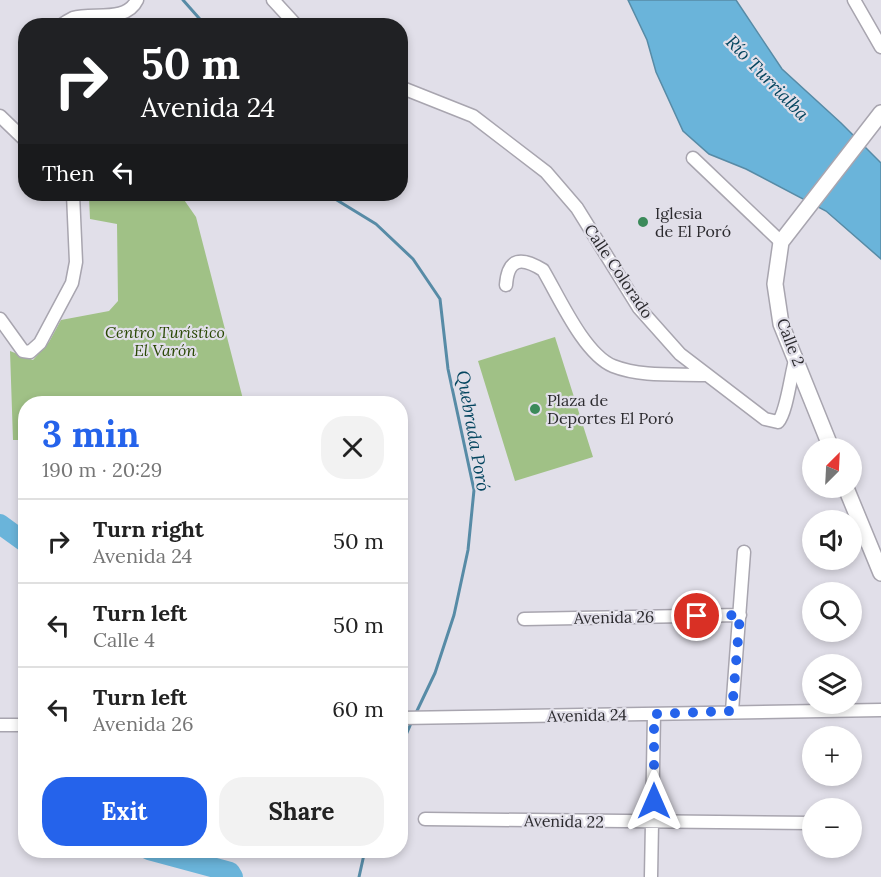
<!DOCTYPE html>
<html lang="en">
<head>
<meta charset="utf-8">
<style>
  :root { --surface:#fff; --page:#f2f2f2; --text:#222; --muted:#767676; --line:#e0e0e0; --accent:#2563eb }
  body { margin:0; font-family:Lora,serif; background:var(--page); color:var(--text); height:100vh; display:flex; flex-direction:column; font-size:22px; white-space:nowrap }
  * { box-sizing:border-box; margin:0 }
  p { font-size:20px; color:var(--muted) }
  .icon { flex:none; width:33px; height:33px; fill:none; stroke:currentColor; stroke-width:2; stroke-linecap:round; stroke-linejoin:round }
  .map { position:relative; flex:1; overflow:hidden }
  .sheet { position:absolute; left:18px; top:396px; width:390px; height:462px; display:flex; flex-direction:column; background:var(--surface); border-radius:24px; box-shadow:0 3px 9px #0003 }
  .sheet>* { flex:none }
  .banner { position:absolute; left:18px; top:18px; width:390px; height:183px; border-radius:24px; box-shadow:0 3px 9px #0003; background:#202124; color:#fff; overflow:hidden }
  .needle { width:39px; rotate:24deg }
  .fabs { position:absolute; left:802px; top:438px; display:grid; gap:12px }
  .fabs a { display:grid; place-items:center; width:60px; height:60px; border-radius:50%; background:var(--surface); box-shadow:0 3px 9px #0003; font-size:30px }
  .pin { position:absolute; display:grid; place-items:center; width:51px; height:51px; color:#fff; margin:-26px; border:3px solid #fff; border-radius:50%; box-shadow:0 2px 6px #0007 }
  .me { position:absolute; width:66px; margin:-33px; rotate:0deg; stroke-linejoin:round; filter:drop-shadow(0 0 4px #0008) }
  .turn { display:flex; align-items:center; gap:21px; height:126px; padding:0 24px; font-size:27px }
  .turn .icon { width:78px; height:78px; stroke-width:2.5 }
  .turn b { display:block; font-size:42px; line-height:51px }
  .then { display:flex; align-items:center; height:57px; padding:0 24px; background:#0003; gap:12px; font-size:22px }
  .round { display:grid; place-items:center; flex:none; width:63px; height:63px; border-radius:24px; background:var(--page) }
  .headline { display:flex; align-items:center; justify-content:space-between; height:102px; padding:0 24px }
  h1 { font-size:36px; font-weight:700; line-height:45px; color:var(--accent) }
  .action { display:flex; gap:12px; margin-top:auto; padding:12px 24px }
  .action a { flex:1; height:69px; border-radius:24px; background:var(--accent); color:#fff; font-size:24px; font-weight:700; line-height:69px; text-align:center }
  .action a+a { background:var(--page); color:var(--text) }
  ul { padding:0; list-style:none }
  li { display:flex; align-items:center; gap:18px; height:84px; padding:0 24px; border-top:2px solid var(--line) }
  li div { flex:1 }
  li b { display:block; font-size:22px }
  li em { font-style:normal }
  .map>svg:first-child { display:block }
  .green { fill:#a0c186 }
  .water { fill:#6ab4da; stroke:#578ba6; stroke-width:1.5 }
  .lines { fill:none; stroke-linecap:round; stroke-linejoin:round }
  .stream { stroke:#578ba6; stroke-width:3 }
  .river { stroke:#6ab4da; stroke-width:20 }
  .minor-casing { stroke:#a8a5af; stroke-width:15 }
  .major-casing { stroke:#a8a5af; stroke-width:18 }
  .minor { stroke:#fff; stroke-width:12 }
  .major { stroke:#fff; stroke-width:15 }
  .route { stroke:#2563eb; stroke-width:10; stroke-dasharray:0 18 }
  .poi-dot { fill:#3b8a5a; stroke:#e1dfe9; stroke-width:2 }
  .labels { text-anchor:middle; stroke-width:4.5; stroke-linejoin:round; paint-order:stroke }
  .poi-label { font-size:16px; fill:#2b2a2e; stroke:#e1dfe9; text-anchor:start }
  .street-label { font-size:16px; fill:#2b2a2e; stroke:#e1dfe9 }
  .park-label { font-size:16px; font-style:italic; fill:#294703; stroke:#e1dfe9 }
  .water-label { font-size:18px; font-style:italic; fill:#04455f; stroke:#e1dfe9 }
</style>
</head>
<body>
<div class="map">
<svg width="881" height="877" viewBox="0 0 881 877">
  <rect width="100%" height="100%" fill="#e1dfe9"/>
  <path class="green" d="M 92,194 L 180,194 L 196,217 L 244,403 L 26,404 L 25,440 L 13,440 L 10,351 L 33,360 L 49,342 L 61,320 L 109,311 L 118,301 L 117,224 L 90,219 L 89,197 Z
    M 555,337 L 593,457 L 515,481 L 478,361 Z"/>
  <path class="water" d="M 628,0 L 736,0 L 782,69 L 841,123 L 881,163 L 881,259 L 826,211 L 746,169 L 709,154 L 683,131 L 656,72 L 647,40 Z"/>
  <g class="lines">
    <path class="stream" d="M 183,0 L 206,26
      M 327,194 L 376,224 L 413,259 L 440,299 L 448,369 L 474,490 L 468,550 L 454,615 L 435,673 L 415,715
      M 400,749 L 412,721
      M 359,877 L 365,850"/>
    <path class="river" d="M 0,524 L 26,543
      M 149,850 L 230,872 L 233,877"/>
    <defs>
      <path id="minor" d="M 273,0 L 297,26
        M 854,0 L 881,47
        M 60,26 C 64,23 69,20 73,18 C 93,12 126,23 137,0
        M 400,87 L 473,116 L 546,172 L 577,208 L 639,308 L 680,354 L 765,419 L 778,422 C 787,412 791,372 796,357
        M 0,116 L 26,141
        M 693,158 L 781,242
        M 506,285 C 508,257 522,257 543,270 C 559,297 584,354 613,366 C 641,377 674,374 704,375
        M 0,319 L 23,351 L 30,352 L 40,343 L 72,283 L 76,262 L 73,194
        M 524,619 L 740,615
        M 732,711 L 744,552
        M 400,718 L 881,710
        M 0,725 L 26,725
        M 425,819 L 812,823
        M 651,877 L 654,714"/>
      <path id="major" d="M 831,448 L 781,324 L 775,284 L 781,242 L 881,113
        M 846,488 L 881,573"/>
    </defs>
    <use href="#minor" class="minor-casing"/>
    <use href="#major" class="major-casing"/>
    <use href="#minor" class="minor"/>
    <use href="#major" class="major"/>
  </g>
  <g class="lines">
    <path class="route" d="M 654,801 L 654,714 L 732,711 L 740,615 L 697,616"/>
  </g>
  <g class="poi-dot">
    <circle cx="643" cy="222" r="6"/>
    <circle cx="535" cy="409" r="6"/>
  </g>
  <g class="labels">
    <g class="poi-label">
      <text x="655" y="219">Iglesia<tspan x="655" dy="18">de El Poró</tspan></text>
      <text x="547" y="406">Plaza de<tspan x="547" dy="18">Deportes El Poró</tspan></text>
    </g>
    <g class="street-label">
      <text transform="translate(619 271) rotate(56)" y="6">Calle Colorado</text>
      <text transform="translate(791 342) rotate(69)" y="6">Calle 2</text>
      <text transform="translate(614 617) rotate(-1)" y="6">Avenida 26</text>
      <text transform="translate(587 715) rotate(-1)" y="6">Avenida 24</text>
      <text transform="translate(564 821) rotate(1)" y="6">Avenida 22</text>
    </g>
    <g class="park-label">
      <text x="165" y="338">Centro Turístico<tspan x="165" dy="18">El Varón</tspan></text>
    </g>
    <g class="water-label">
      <text transform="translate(767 78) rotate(46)" y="6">Río Turrialba</text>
      <text transform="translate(473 431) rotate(80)" y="6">Quebrada Poró</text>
    </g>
  </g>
</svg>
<div class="fabs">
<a><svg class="needle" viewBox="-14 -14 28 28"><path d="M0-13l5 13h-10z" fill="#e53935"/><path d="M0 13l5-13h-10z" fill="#767676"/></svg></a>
<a><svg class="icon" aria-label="sound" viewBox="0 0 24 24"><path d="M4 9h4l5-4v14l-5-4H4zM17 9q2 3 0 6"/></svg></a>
<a><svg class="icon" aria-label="search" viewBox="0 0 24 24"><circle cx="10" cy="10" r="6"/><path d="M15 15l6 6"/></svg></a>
<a><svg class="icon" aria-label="layers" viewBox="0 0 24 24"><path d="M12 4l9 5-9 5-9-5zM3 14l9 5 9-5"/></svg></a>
<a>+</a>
<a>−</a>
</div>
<div class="pin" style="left:697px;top:616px;background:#d93025"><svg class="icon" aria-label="arrive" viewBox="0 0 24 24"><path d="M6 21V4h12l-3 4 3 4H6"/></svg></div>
<svg class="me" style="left:654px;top:801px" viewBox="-20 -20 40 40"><path d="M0-17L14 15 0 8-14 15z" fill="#2563eb" stroke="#fff" stroke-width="4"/></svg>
<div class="banner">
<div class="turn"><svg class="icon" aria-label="right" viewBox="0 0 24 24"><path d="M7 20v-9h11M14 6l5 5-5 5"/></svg><div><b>50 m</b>Avenida 24</div></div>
<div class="then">Then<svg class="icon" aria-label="left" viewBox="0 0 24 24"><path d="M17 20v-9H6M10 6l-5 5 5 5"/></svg></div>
</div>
<section class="sheet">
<div class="headline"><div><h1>3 min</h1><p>190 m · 20:29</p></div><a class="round"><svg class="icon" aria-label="close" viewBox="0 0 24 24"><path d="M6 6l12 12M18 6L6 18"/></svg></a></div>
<ul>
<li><svg class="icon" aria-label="right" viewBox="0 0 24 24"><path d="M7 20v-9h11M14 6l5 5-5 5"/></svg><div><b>Turn right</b><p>Avenida 24</p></div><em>50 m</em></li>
<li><svg class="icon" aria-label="left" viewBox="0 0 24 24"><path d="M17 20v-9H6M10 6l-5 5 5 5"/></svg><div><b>Turn left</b><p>Calle 4</p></div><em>50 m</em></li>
<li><svg class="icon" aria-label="left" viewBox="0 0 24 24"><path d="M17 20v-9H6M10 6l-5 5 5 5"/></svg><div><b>Turn left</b><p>Avenida 26</p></div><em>60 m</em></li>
</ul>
<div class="action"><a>Exit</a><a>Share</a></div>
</section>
</div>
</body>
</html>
